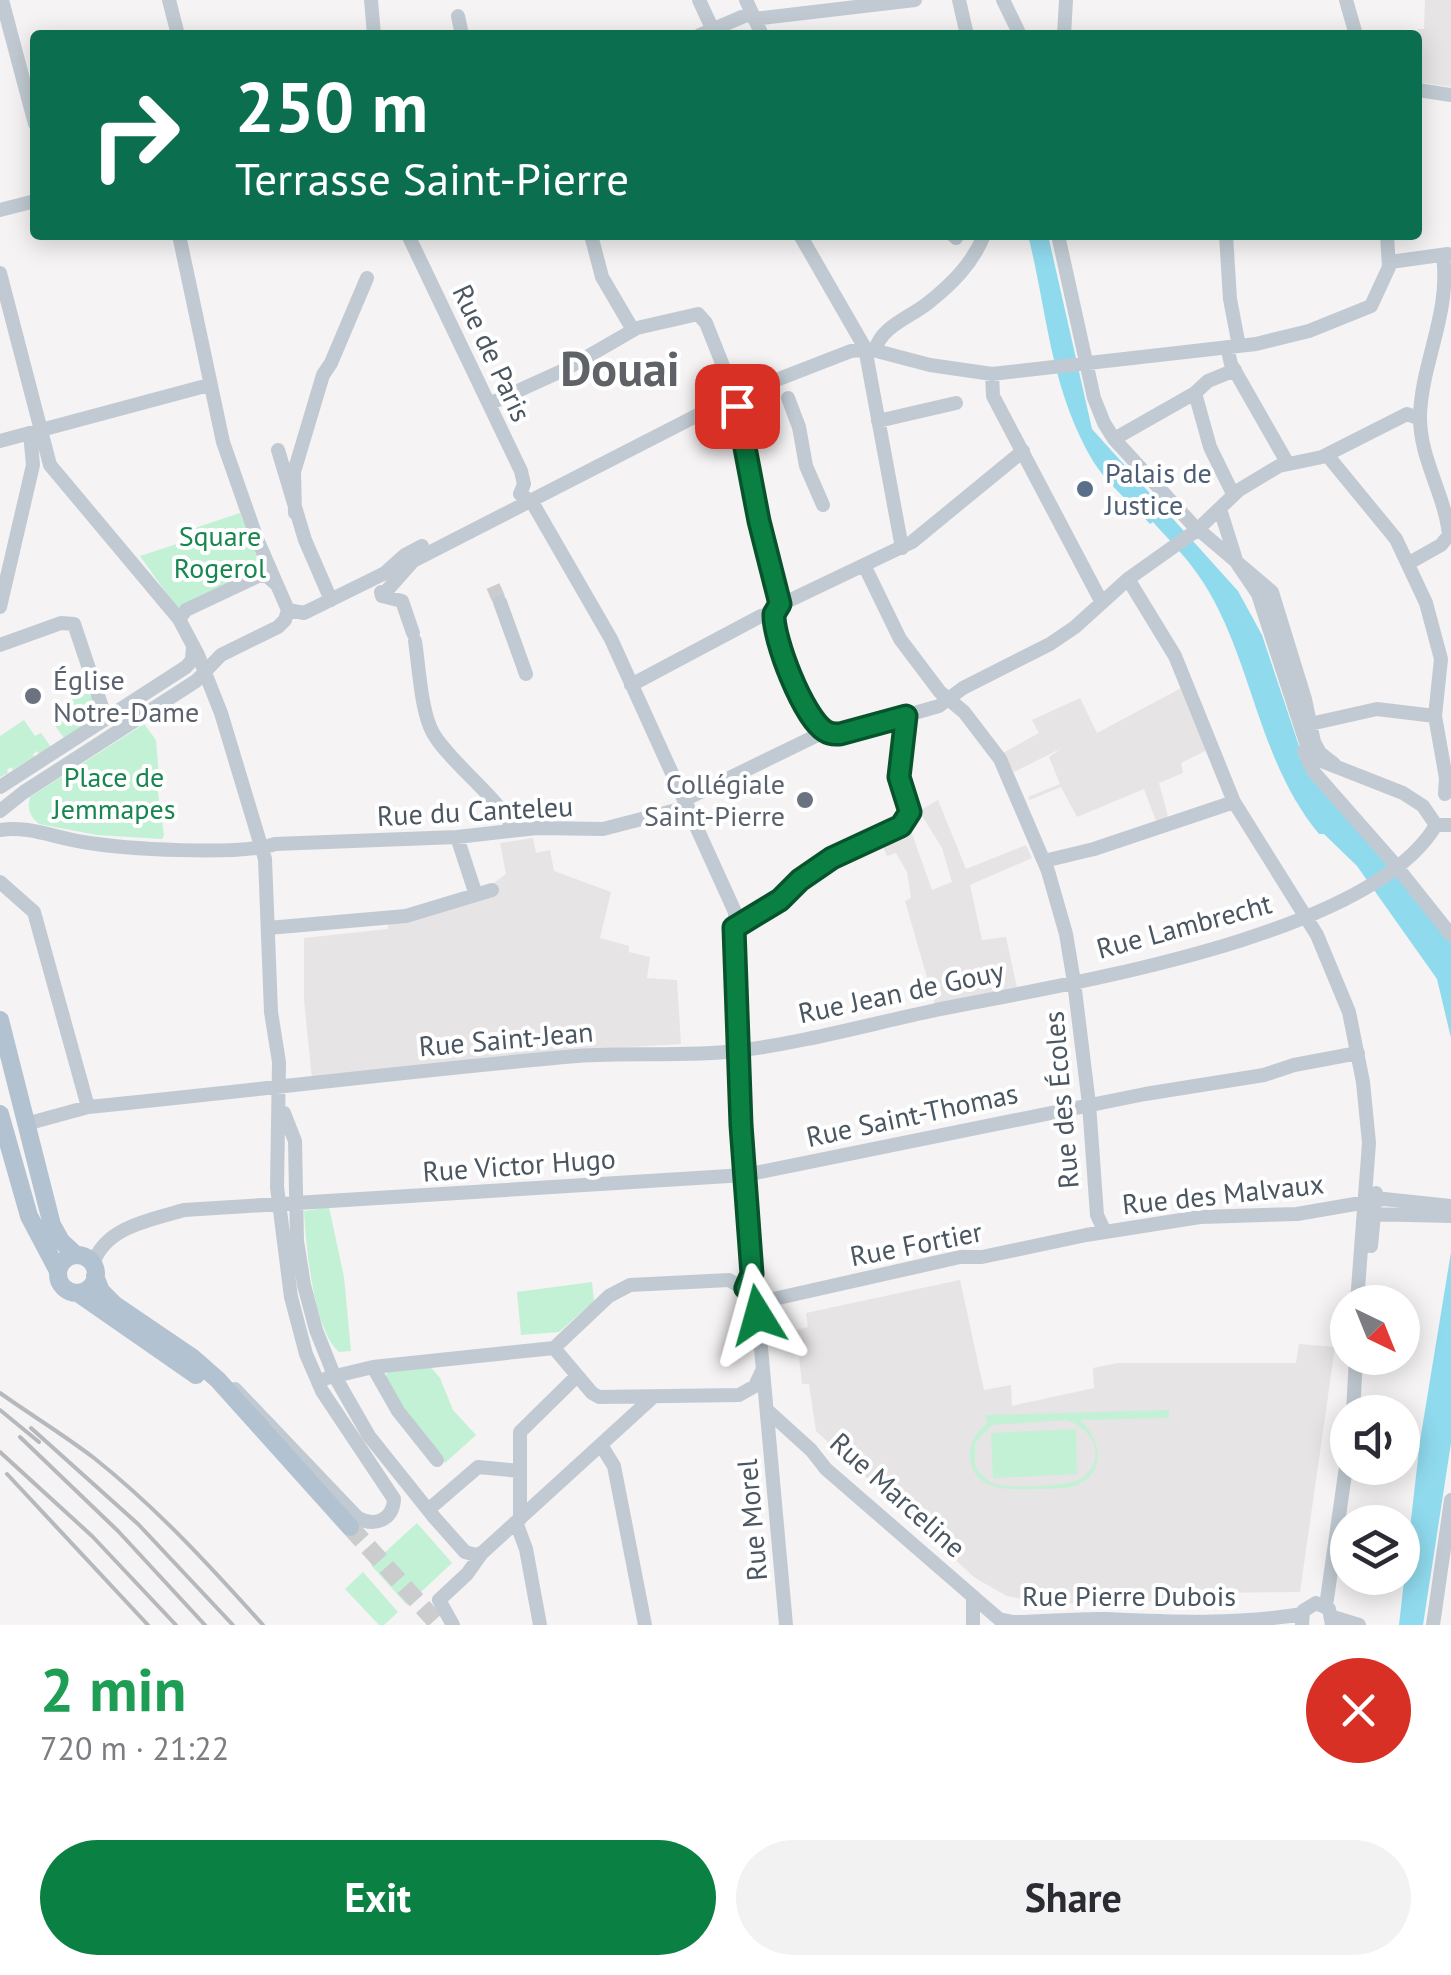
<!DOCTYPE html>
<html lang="en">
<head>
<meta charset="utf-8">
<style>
  :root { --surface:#fff; --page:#f2f2f3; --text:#2b2b33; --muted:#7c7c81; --accent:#0b8043 }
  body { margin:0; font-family:"PT Sans",sans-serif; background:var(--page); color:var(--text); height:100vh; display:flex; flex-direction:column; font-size:38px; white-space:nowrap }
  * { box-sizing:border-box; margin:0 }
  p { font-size:32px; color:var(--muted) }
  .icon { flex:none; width:55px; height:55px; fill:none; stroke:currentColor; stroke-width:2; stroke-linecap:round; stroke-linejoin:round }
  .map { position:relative; height:1625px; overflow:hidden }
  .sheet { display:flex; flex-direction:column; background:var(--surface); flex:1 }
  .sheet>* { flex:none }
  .hud { position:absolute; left:30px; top:30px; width:1392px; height:210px; border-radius:10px; box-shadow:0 5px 25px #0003; background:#0b6e4f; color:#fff; overflow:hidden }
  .needle { width:65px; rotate:137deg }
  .fabs { position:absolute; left:1330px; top:1285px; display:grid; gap:20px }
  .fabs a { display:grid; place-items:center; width:90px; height:90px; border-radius:50%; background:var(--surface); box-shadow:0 5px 25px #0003; font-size:50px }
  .pin { position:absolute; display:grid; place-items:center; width:85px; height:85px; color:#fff; margin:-42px; border-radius:20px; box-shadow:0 5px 15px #0006 }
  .me { position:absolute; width:110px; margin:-55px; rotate:352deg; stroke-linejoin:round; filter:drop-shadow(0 0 8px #0008) }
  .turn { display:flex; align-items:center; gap:35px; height:210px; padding:0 40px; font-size:45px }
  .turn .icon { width:130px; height:130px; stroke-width:2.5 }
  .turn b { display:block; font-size:70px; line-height:85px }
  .round { display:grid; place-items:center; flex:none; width:105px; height:105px; border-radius:52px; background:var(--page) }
  .head { display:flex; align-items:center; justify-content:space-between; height:170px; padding:0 40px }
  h1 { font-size:60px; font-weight:700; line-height:75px; color:#1e9e55 }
  .primary-button { display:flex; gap:20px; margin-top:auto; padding:20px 40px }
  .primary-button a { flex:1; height:115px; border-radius:60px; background:var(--accent); color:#fff; font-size:40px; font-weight:700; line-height:115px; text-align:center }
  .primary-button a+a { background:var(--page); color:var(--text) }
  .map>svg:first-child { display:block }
  .education { fill:#e6e4e5 }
  .green { fill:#c3f1d5; fill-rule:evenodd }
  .water { fill:#90daee }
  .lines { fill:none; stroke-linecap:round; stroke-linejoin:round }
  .minor-tunnel { stroke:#caccce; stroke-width:14; stroke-dasharray:14 7; stroke-linecap:butt }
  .major-tunnel { stroke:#caccce; stroke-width:18; stroke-dasharray:18 9; stroke-linecap:butt }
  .minor { stroke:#c1cad2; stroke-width:14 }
  .major { stroke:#b3c2d1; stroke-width:18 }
  .rail { stroke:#b5b8bd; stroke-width:4 }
  .route-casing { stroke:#07532c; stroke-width:25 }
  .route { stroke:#0b8043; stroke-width:18 }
  .service-dot { fill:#5c6f8a; stroke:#fff; stroke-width:4 }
  .worship-dot { fill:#6b7280; stroke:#fff; stroke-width:4 }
  .labels { text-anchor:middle; stroke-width:8; stroke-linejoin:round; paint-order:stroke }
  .street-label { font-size:28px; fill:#4a5661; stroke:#fff }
  .service-label { font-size:28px; fill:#4e5e75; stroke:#fff; text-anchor:start }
  .park-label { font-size:28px; fill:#17864f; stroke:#fff }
  .worship-label { font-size:28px; fill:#5b616d; stroke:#fff; text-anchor:start }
  .town-label { font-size:48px; font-weight:bold; fill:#5f6368; stroke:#fff }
</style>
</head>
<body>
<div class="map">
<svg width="1451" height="1625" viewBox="0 0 1451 1625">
  <rect width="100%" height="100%" fill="#f5f3f3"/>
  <path class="education" d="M 1425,0 L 1451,0 L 1451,87 L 1418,82 L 1416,35 L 1417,29 L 1424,29 Z
    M 1183,687 L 1209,749 L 1181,763 L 1183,773 L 1159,783 L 1168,817 L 1156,821 L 1144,789 L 1077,817 L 1061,787 L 1030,800 L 1028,797 L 1060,784 L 1049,757 L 1062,748 L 1014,772 L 1003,753 L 1039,733 L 1032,720 L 1080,698 L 1097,733 Z
    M 938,800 L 966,869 L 1026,845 L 1032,858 L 970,885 L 982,940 L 1006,937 L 1017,988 L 935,1005 L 905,901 L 911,898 L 907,872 L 896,853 L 887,856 L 881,842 L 910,828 L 932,890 L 952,882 L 942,848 L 919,811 Z
    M 533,838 L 536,853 L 550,850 L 554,871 L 611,892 L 600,938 L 629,946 L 629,952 L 650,957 L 647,978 L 677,980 L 681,1044 L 577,1050 L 312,1079 L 304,1000 L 304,938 L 388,929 L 388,923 L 491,885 L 506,874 L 500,843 Z
    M 960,1280 L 984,1390 L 1011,1385 L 1012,1406 L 1094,1388 L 1093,1368 L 1118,1363 L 1296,1363 L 1299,1344 L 1335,1347 L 1300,1592 L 1204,1593 L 1164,1597 L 1161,1601 L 1047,1604 L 1007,1596 L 975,1578 L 816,1431 L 809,1384 L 802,1384 L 796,1330 L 808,1327 L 806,1313 Z"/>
  <path class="green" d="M 240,513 L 261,568 L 177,608 L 140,556 L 192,539 L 192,529 Z
    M 77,679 L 93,699 L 95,713 L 91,720 L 64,738 L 54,724 L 58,720 L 54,712 L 72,697 L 67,688 Z
    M 24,720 L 35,736 L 41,733 L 51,747 L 39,754 L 37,751 L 33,754 L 34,757 L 13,770 L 11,767 L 7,770 L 8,773 L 0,777 L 0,736 Z
    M 144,724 L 156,740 L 159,777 L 156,778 L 164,836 L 162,839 L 97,835 L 39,824 C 30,816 27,809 30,797 Z
    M 329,1207 L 344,1277 L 351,1351 L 339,1352 C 313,1329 306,1245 304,1211 Z
    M 592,1282 L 594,1301 L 559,1332 L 521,1335 L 517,1292 Z
    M 429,1365 L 440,1378 L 453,1410 L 476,1435 L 445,1463 L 384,1380 L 388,1371 Z
    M 1169,1410 L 1169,1418 L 1080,1420 C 1099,1437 1108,1470 1079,1484 C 1067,1490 1053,1488 1040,1489 C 1013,1489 973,1494 970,1457 C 969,1443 976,1432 987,1424 L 985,1415 ZM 1066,1420 C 1092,1427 1109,1459 1082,1478 C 1070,1487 1013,1488 998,1485 C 987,1482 980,1474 975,1465 L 975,1443 L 992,1425 Z
    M 1076,1429 L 1077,1474 L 993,1478 L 991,1433 Z
    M 417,1523 L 452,1563 L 407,1605 L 371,1565 Z
    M 363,1572 L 398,1612 L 384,1625 L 379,1625 L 345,1589 Z"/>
  <path class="water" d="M 1028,235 L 1048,235 L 1092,429 L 1238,591 L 1262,635 L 1303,758 L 1451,940 L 1451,1067 L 1451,1038 L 1437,979 L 1357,866 L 1324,834 L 1319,834 C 1257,759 1253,660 1203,582 C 1189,560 1170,541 1153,522 L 1150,524 C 1132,504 1107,484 1093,461 C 1050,388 1048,315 1028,235 Z
    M 1451,1252 L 1451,1443 L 1423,1625 L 1399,1625 L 1420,1441 Z"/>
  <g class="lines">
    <path class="minor-tunnel" d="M 493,586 L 500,602"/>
    <path class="major-tunnel" d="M 350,1527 L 439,1625"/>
    <path class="minor" d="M 2,0 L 35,124
      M 169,0 L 178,35
      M 371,0 L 374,35
      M 699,0 L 712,28
      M 746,0 L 762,35
      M 959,0 L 967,35
      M 1003,0 L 1020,35
      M 1346,0 L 1356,35
      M 458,16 L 462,35
      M 754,19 L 915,0
      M 700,35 L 751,13
      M 1064,35 L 1066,0
      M 1418,90 L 1451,95
      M 0,210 L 35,201
      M 179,235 L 223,442 L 257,539 L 288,610
      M 408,235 L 521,471 L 524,484 L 520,494
      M 591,235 L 602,277 L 633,330
      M 800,235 L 865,348 L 902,548
      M 953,235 L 956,238
      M 1058,235 L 1094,398 L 1104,423 L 1114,439 L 1192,524 L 1272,592 L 1305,699 L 1314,742 L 1320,753 L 1334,764
      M 1226,235 L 1230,299 L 1239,346
      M 1390,262 L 1448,254
      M 0,273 L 50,465 L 179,619 L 198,655 L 221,713 L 265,859 L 271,1012 L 279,1062 L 277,1187 L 291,1297 L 306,1354 L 322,1391 L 394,1499
      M 1227,347 L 1231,364 L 1288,464
      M 875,350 C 882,326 909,318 928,303 C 952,284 973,263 984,235
      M 992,374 L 993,396 L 1101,601
      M 1195,393 L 1210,447 L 1233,494
      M 788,398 L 799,427 L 806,466 L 823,505
      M 489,404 L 566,369 L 637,328 L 698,314 L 706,323 L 735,396 L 757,512 L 780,605
      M 878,421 L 956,403
      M 1114,439 L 1195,393 L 1208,381 L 1235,370
      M 0,441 L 209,385
      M 278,450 L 305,540 L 331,600
      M 1327,455 L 1396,539 L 1426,603 L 1441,659 L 1435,716 L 1446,778 L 1445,794
      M 520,494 L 532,502 L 611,639 L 735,912 L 739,1071 L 752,1269 L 746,1288
      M 1220,509 L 1237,563 L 1258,594 L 1309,752 L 1319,760 L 1403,793 L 1423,806 L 1436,825
      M 295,513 L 294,472 L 323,375 L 331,363 L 367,278
      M 1409,563 L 1441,545 L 1449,535 C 1445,494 1419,458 1420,415 C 1422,361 1451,312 1443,256
      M 865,567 L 900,639 L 940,692 L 964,712 L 1000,759 L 1048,871 L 1066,934 L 1074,982 L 1089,1104 L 1097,1215 L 1105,1232
      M 1128,579 L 1175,656 L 1234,802 L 1317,935 L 1349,1012 L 1363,1082 L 1369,1143 L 1357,1302
      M 381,592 L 382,596 L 402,601 L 413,633
      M 382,596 L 413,561 L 735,396 L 851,351 L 869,349 L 930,365 L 992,374 L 1256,344 L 1309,331 L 1371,306 L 1389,267 L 1387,235
      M 500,602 L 526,674
      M 0,607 L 33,465 L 30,433
      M 288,610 L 304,613 L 385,573 L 405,555 L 422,546
      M 774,614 C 772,652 799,705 826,731
      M 179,619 L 186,610 L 258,576 L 267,576 L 276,584
      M 415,641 C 419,667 421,712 433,733 C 449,762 505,803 512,829
      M 0,645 L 61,623 L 74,624 L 106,719
      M 631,685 L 761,616 L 774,614 L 780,605 L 912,542 L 1023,451
      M 1310,724 L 1377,709 L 1435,716
      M 826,731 L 841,734 L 939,706 L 963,688 L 1050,644 L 1075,627 L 1128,579 L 1197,530 L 1239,490 L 1279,466 L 1322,457 L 1407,414 L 1420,419
      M 1304,751 L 1313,771 L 1393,862 L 1451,935
      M 0,787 L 186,667 L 192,660 L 193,647
      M 684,800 L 826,731
      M 0,811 L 24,792 L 196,681 L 221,655 L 278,627 L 285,620 L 288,610
      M 1436,825 L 1451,825
      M 0,830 C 27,825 56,838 83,842 C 124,849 238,856 275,844 L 457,837 L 537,828 L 603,829 L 688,807
      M 457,837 L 476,895
      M 1044,861 L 1094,849 L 1234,802
      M 0,882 L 34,912 L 88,1107
      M 268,928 L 406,916 L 492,890
      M 734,928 C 770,908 796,879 830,859 C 854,845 888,839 908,820 L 910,808 L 899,777 L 905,716
      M 284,1113 L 295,1141 L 297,1241 L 304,1285 L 316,1330 L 334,1375 L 369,1436 L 433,1516 L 465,1552 L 476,1555 L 482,1553
      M 26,1124 L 88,1107 C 251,1091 414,1070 577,1056 C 630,1052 683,1057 736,1051 C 802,1043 870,1024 936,1010 C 1059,985 1370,938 1436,825
      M 1366,1214 L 1451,1216
      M 1371,1246 L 1376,1193
      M 93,1264 C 105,1227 150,1220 184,1210 L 745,1175 L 1145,1094 L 1264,1075 L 1294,1065 L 1358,1053
      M 756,1303 L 960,1257 L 982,1257 L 1086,1235 L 1200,1217 L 1297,1214 L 1384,1199 L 1451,1206
      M 554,1348 L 609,1296 L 630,1285 L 729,1280 L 751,1293 L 758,1315 L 786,1625
      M 554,1348 L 592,1393 L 599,1397 L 739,1395 L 755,1386 L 762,1371
      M 373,1367 L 398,1411 L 437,1460
      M 327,1378 L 373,1367 L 554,1348
      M 235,1389 L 358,1518 C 375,1527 393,1520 394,1499
      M 768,1411 L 811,1450 L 826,1469 L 999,1619 L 1013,1622 C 1044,1622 1076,1618 1107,1619 C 1171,1622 1238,1625 1302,1614
      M 1353,1412 L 1356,1358
      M 601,1445 L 614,1466 L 645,1625
      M 428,1510 L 478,1467 L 520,1471
      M 520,1519 L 520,1432 L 577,1376
      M 516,1522 L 526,1549 L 540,1625
      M 1326,1606 L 1348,1453
      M 1333,1617 L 1359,1625
      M 453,1625 L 439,1600 L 467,1574 L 482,1553 L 653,1397
      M 973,1625 L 973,1597
      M 1302,1625 L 1303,1611 L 1316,1603 L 1329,1609 L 1332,1625
      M 1433,1625 L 1451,1500"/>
    <path class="major" d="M 0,1020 L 52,1225 L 61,1241 L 76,1255
      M 0,1114 L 29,1216 L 58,1271
      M58 1274a19 19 0 1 1 38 0a19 19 0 1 1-38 0Z
      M 95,1276 L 101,1291 L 115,1305 L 193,1358 L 218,1380 L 350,1527
      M 78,1293 L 196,1375"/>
    <path class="rail" d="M 0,1393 C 31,1415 64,1435 94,1458 C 157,1508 210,1566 263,1625
      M 0,1410 L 39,1442
      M 31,1428 L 138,1524 L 233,1625
      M 20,1437 L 118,1531 L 205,1625
      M 0,1452 L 92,1536 L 176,1625
      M 7,1474 L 148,1625"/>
  </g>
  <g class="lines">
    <defs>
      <path id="route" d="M 737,406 L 759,521 L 780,604 L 774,614 C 773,639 803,717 825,731 C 831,735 834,734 840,734 L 906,716 L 899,777 L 910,812 L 901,826 L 832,858 L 800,880 L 780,900 L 734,928 L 741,1125 L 752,1274 L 746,1288 L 753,1295 L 758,1315"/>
    </defs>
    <use href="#route" class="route-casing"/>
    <use href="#route" class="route"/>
  </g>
  <circle class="service-dot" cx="1085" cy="489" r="10"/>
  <g class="worship-dot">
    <circle cx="33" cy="696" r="10"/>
    <circle cx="805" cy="800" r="10"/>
  </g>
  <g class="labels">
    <g class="street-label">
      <text transform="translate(492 353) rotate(65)" y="10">Rue de Paris</text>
      <text transform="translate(475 811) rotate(-3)" y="10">Rue du Canteleu</text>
      <text transform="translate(1184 926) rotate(-15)" y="10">Rue Lambrecht</text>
      <text transform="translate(901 992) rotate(-12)" y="10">Rue Jean de Gouy</text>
      <text transform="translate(506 1039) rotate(-5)" y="10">Rue Saint-Jean</text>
      <text transform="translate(1061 1100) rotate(-95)" y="10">Rue des Écoles</text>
      <text transform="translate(912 1115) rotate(-12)" y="10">Rue Saint-Thomas</text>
      <text transform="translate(519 1165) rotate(-4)" y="10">Rue Victor Hugo</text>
      <text transform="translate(1223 1194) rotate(-6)" y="10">Rue des Malvaux</text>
      <text transform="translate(916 1244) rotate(-11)" y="10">Rue Fortier</text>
      <text transform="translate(898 1495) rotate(42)" y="10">Rue Marceline</text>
      <text transform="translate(752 1520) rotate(-95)" y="10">Rue Morel</text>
      <text x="1129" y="1606">Rue Pierre Dubois</text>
    </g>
    <g class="service-label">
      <text x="1105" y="483">Palais de<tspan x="1105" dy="32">Justice</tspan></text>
    </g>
    <g class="park-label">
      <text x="220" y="546">Square<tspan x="220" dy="32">Rogerol</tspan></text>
      <text x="114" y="787">Place de<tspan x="114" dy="32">Jemmapes</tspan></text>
    </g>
    <g class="worship-label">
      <text x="53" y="690">Église<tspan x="53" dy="32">Notre-Dame</tspan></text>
      <text x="785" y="794" text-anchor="end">Collégiale<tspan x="785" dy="32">Saint-Pierre</tspan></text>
    </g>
    <g class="town-label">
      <text x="620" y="386">Douai</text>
    </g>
  </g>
</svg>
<div class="fabs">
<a><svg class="needle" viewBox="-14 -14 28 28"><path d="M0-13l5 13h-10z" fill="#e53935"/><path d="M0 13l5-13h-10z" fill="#7c7c81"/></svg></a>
<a><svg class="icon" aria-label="sound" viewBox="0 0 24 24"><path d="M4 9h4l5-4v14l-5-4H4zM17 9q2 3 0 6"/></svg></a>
<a><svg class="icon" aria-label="layers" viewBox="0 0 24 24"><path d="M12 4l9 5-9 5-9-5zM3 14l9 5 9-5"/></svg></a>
</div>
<div class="pin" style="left:737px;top:406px;background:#d93025"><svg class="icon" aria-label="arrive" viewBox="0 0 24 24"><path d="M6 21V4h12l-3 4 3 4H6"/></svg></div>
<svg class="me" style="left:758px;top:1315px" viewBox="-20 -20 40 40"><path d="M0-17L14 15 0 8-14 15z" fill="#0b8043" stroke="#fff" stroke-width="4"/></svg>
<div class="hud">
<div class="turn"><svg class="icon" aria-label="right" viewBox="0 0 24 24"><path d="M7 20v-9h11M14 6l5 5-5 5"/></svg><div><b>250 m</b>Terrasse Saint-Pierre</div></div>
</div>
</div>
<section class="sheet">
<div class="head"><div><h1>2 min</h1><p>720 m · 21:22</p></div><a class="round" style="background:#d93025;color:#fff"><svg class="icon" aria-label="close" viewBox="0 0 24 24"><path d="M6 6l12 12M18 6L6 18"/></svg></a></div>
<div class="primary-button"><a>Exit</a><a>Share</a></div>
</section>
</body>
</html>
